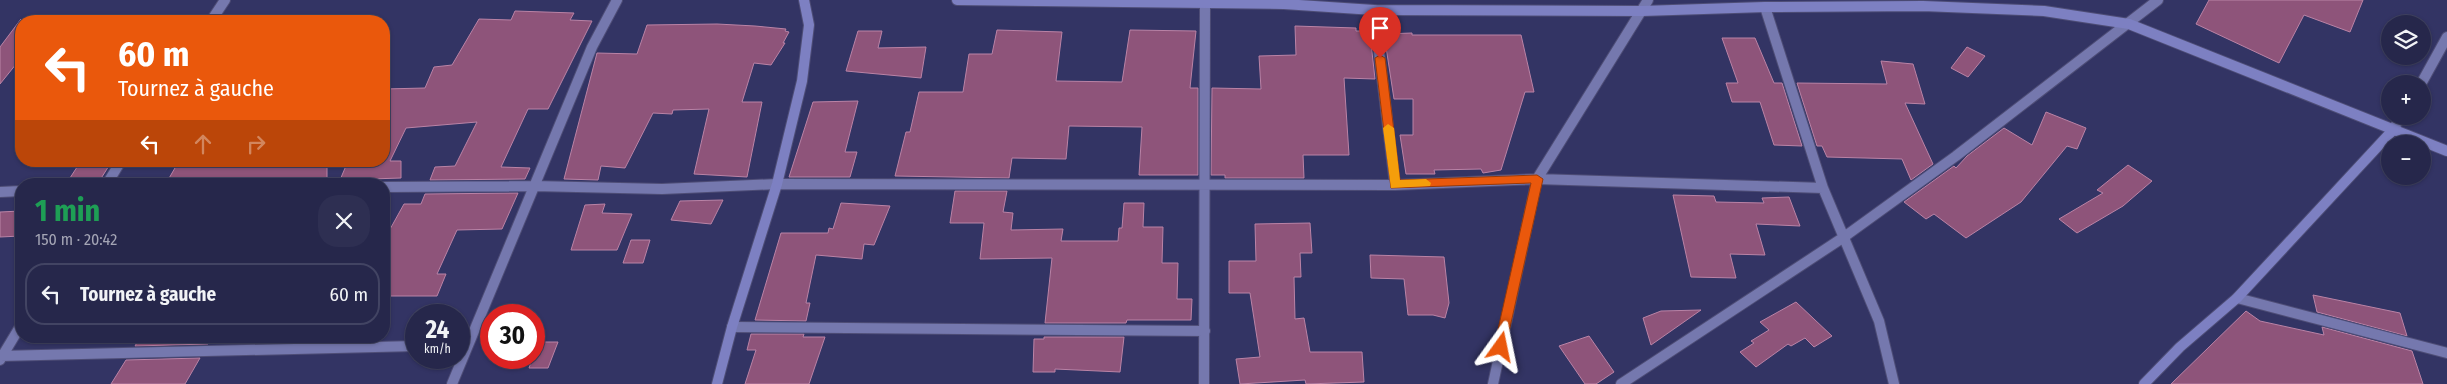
<!DOCTYPE html>
<html lang="fr">
<head>
<meta charset="utf-8">
<style>
  :root { --surface:#26274b; --page:#2e2f52; --text:#f1f3f6; --muted:#a4a5b5; --line:#424463 }
  body { margin:0; font-family:"Fira Sans Condensed",sans-serif; background:var(--page); color:var(--text); height:100vh; display:flex; flex-direction:column; font-size:19px; white-space:nowrap }
  * { box-sizing:border-box; margin:0 }
  p { font-size:16px; color:var(--muted) }
  .icon { flex:none; width:28px; height:28px; fill:none; stroke:currentColor; stroke-width:2; stroke-linecap:round; stroke-linejoin:round }
  .map { position:relative; flex:1; overflow:hidden }
  .details { position:absolute; left:15px; top:178px; width:375px; height:165px; display:flex; flex-direction:column; background:var(--surface); border-radius:20px; box-shadow:0 1px 4px #0004,0 0 0 1px var(--line) }
  .details>* { flex:none }
  .top-card { position:absolute; left:15px; top:15px; width:375px; height:152px; border-radius:20px; box-shadow:0 1px 4px #0004,0 0 0 1px var(--line); background:#ea580c; color:#fff; overflow:hidden }
  .controls { position:absolute; left:2381px; top:15px; display:grid; gap:10px }
  .controls a { display:grid; place-items:center; width:50px; height:50px; border-radius:50%; background:var(--surface); box-shadow:0 1px 4px #0004,0 0 0 1px var(--line); font-size:25px }
  .speed { position:absolute; left:405px; top:304px; display:flex; gap:10px; font-size:25px; font-weight:700; text-align:center }
  .speed>* { display:grid; place-content:center; width:65px; height:65px; border-radius:50%; background:var(--surface); box-shadow:0 1px 4px #0004,0 0 0 1px var(--line); line-height:1 }
  .speed small { font-size:12px; font-weight:400 }
  .speed .limit { border:8px solid #d22; background:#fff; color:#111 }
  .pin { position:absolute; display:grid; place-items:center; width:42px; height:42px; color:#fff; margin:-51px -21px; border-radius:50% 50% 50% 0; rotate:-45deg; box-shadow:0 0 5px #0007 }
  .pin .icon { rotate:45deg }
  .me { position:absolute; width:55px; margin:-28px; rotate:12deg; stroke-linejoin:round; filter:drop-shadow(0 0 4px #0008) }
  .turn { display:flex; align-items:center; gap:18px; height:105px; padding:0 20px; font-size:22px }
  .turn .icon { width:65px; height:65px; stroke-width:2.5 }
  .turn b { display:block; font-size:35px; line-height:42px }
  .lanes { display:flex; align-items:center; height:48px; padding:0 20px; background:#0003; justify-content:center; gap:25px; direction:ltr }
  .lanes .off { opacity:.35 }
  .round { display:grid; place-items:center; flex:none; width:52px; height:52px; border-radius:20px; background:var(--page) }
  .headline { display:flex; align-items:center; justify-content:space-between; height:85px; padding:0 20px }
  h1 { font-size:30px; font-weight:700; line-height:38px; color:#1e9e55 }
  ul { padding:0; list-style:none }
  li { display:flex; align-items:center; gap:15px; height:62px; margin:0 10px 8px; padding:0 10px; border:2px solid var(--line); border-radius:20px }
  li div { flex:1 }
  li b { display:block; font-size:19px }
  li em { font-style:normal }
  .map>svg:first-child { display:block }
  .building { fill:#8e547a; stroke:#ba83a6 }
  .lines { fill:none; stroke-linecap:round; stroke-linejoin:round }
  .street-casing { stroke:#4e4d76; stroke-width:12 }
  .secondary-casing { stroke:#4e4d76; stroke-width:12 }
  .street { stroke:#7578ae; stroke-width:10 }
  .secondary { stroke:#7d80c2; stroke-width:10 }
  .route { fill:#ea580c; stroke:#983908 }
  .slow { fill:#f59e0b }
</style>
</head>
<body>
<div class="map">
<svg width="2447" height="384" viewBox="0 0 2447 384">
  <rect width="100%" height="100%" fill="#333464"/>
  <path class="building" d="M 2209,0 L 2363,0 L 2350,32 L 2304,15 L 2279,63 L 2196,24 Z
    M 515,11 L 574,13 L 570,20 L 592,21 L 548,109 L 528,109 L 501,167 L 530,168 L 525,179 L 430,180 L 435,167 L 455,166 L 477,122 L 406,128 L 390,161 L 401,161 L 401,178 L 340,180 L 348,161 L 384,161 L 384,89 L 425,88 L 434,67 L 452,65 L 479,19 L 511,20 Z
    M 21,19 L 21,58 L 0,84 L 0,47 Z
    M 717,24 L 755,26 L 786,29 L 785,31 L 789,32 L 783,43 L 785,43 L 771,65 L 754,63 L 742,102 L 762,102 L 747,177 L 694,174 L 709,109 L 673,110 L 672,114 L 653,113 L 625,168 L 601,166 L 598,180 L 564,179 L 597,53 L 637,54 L 647,25 Z
    M 1295,26 L 1356,28 L 1356,31 L 1363,31 L 1364,34 L 1370,34 L 1375,79 L 1344,78 L 1349,155 L 1303,155 L 1304,178 L 1225,178 L 1225,175 L 1211,175 L 1212,88 L 1261,89 L 1259,56 L 1296,55 Z
    M 997,30 L 1062,32 L 1056,81 L 1122,82 L 1130,30 L 1196,31 L 1190,88 L 1198,88 L 1198,175 L 1139,175 L 1142,127 L 1069,126 L 1066,159 L 1012,158 L 1009,178 L 895,176 L 906,132 L 910,132 L 919,92 L 963,92 L 969,54 L 992,54 Z
    M 858,31 L 882,31 L 878,48 L 926,47 L 921,78 L 846,71 Z
    M 1412,33 L 1412,35 L 1521,35 L 1534,92 L 1525,92 L 1501,170 L 1483,173 L 1481,169 L 1434,170 L 1435,174 L 1406,174 L 1400,135 L 1413,135 L 1413,99 L 1394,99 L 1384,34 Z
    M 1722,38 L 1755,38 L 1774,83 L 1782,83 L 1802,146 L 1774,145 L 1760,102 L 1732,102 L 1726,83 L 1738,83 Z
    M 1967,47 L 1985,56 L 1968,77 L 1951,68 Z
    M 1881,61 L 1913,64 L 1925,104 L 1905,103 L 1933,164 L 1911,180 L 1902,159 L 1827,157 L 1822,146 L 1817,146 L 1797,83 L 1887,84 Z
    M 858,101 L 845,152 L 857,152 L 850,177 L 789,177 L 813,102 Z
    M 2046,112 L 2086,128 L 2077,149 L 2067,146 L 2021,202 L 1966,238 L 1934,214 L 1926,219 L 1904,202 L 1954,166 L 1956,168 L 1967,156 L 2004,128 L 2032,145 Z
    M 81,161 L 112,161 L 100,180 L 68,181 Z
    M 179,161 L 327,161 L 327,179 L 220,180 L 222,178 L 168,180 Z
    M 2128,165 L 2152,181 L 2123,206 L 2077,233 L 2059,219 L 2103,193 L 2097,190 Z
    M 955,191 L 1007,191 L 1003,212 L 1013,213 L 1011,230 L 1063,229 L 1061,241 L 1118,241 L 1119,228 L 1122,228 L 1124,203 L 1144,203 L 1143,227 L 1163,227 L 1162,263 L 1178,263 L 1177,299 L 1192,299 L 1191,320 L 1127,320 L 1126,323 L 1045,323 L 1052,258 L 980,259 L 984,223 L 950,223 Z
    M 518,193 L 502,229 L 457,230 L 437,274 L 446,274 L 437,296 L 384,296 L 384,240 L 404,204 L 421,204 L 425,194 Z
    M 1673,195 L 1714,196 L 1716,202 L 1764,203 L 1762,198 L 1789,197 L 1800,226 L 1756,224 L 1765,255 L 1730,254 L 1736,278 L 1691,277 Z
    M 723,200 L 711,224 L 671,220 L 680,201 Z
    M 841,203 L 890,206 L 874,245 L 864,244 L 862,259 L 816,255 L 806,303 L 810,303 L 806,321 L 755,320 L 781,233 L 828,233 L 829,228 L 833,229 Z
    M 605,204 L 602,213 L 632,214 L 617,250 L 571,250 L 585,205 Z
    M 21,211 L 21,236 L 0,237 L 0,212 Z
    M 1310,223 L 1312,253 L 1300,253 L 1301,277 L 1294,277 L 1295,319 L 1304,318 L 1310,352 L 1362,352 L 1364,382 L 1306,384 L 1305,380 L 1240,384 L 1236,359 L 1260,357 L 1250,293 L 1229,293 L 1229,261 L 1256,261 L 1255,224 Z
    M 631,240 L 650,240 L 643,263 L 623,263 Z
    M 1370,255 L 1444,257 L 1449,303 L 1445,318 L 1433,315 L 1408,315 L 1404,279 L 1371,278 Z
    M 2313,295 L 2400,313 L 2407,336 L 2317,312 Z
    M 1796,302 L 1832,336 L 1814,347 L 1805,338 L 1791,346 L 1788,344 L 1756,367 L 1740,352 L 1754,343 L 1751,341 L 1769,330 L 1760,322 Z
    M 1701,310 L 1651,345 L 1643,318 L 1661,311 Z
    M 2246,311 L 2260,321 L 2324,335 L 2322,327 L 2412,351 L 2423,384 L 2171,384 Z
    M 751,334 L 804,334 L 803,337 L 825,337 L 809,384 L 745,384 L 756,350 L 747,350 Z
    M 141,336 L 212,336 L 208,344 L 135,346 Z
    M 1589,336 L 1614,372 L 1596,384 L 1585,384 L 1559,346 Z
    M 1044,337 L 1124,337 L 1120,372 L 1055,369 L 1055,372 L 1033,372 L 1034,339 L 1044,339 Z
    M 538,342 L 558,342 L 548,368 L 529,368 Z
    M 200,358 L 185,384 L 111,384 L 126,360 Z"/>
  <g class="lines">
    <defs>
      <path id="street" d="M 1765,7 L 1823,188 L 1879,321 L 1894,384
        M 1374,10 L 1395,185
        M 211,21 L 225,0
        M 2421,84 L 2447,37
        M 2393,130 L 2401,116
        M 107,184 L 121,161
        M 384,187 L 534,186 L 662,189 L 777,184 L 1395,185 L 1537,179 L 1823,188
        M 0,192 L 21,191
        M 2237,298 L 2447,353
        M 732,327 L 1205,331
        M 0,356 L 416,346
        M 0,360 L 21,325
        M 452,384 L 592,47 L 617,0
        M 1204,384 L 1205,5
        M 1493,384 L 1537,179 L 1648,0
        M 1621,384 L 1844,237 L 1956,156 L 2158,0"/>
      <path id="secondary" d="M 957,0 L 1284,4 L 1374,10 L 1642,11 L 1765,7 L 1923,6 L 2044,11 L 2129,24 L 2447,151
        M 717,384 L 732,327 L 777,184 L 802,81 L 809,25 L 804,0
        M 2144,384 L 2180,347 L 2237,298 L 2393,130"/>
    </defs>
    <use href="#street" class="street-casing"/>
    <use href="#secondary" class="secondary-casing"/>
    <use href="#street" class="street"/>
    <use href="#secondary" class="secondary"/>
  </g>
  <path class="route" d="M 1380,55 L 1385,58 L 1400,180 L 1537,175 L 1543,179 L 1505,350 L 1496,350 L 1494,347 L 1531,183 L 1391,188 L 1375,58 Z"/>
  <path class="slow" d="M 1388,124 L 1394,128 L 1400,180 L 1426,179 L 1431,183 L 1430,186 L 1391,188 L 1383,128 Z"/>
</svg>
<div class="controls">
<a><svg class="icon" aria-label="layers" viewBox="0 0 24 24"><path d="M12 4l9 5-9 5-9-5zM3 14l9 5 9-5"/></svg></a>
<a>+</a>
<a>−</a>
</div>
<div class="speed"><div>24<small>km/h</small></div><div class="limit">30</div></div>
<div class="pin" style="left:1380px;top:58px;background:#d93025"><svg class="icon" aria-label="arrive" viewBox="0 0 24 24"><path d="M6 21V4h12l-3 4 3 4H6"/></svg></div>
<svg class="me" style="left:1501px;top:347px" viewBox="-20 -20 40 40"><path d="M0-17L14 15 0 8-14 15z" fill="#ea580c" stroke="#fff" stroke-width="4"/></svg>
<div class="top-card">
<div class="turn"><svg class="icon" aria-label="left" viewBox="0 0 24 24"><path d="M17 20v-9H6M10 6l-5 5 5 5"/></svg><div><b>60 m</b>Tournez à gauche</div></div>
<div class="lanes"><svg class="icon" aria-label="left" viewBox="0 0 24 24"><path d="M17 20v-9H6M10 6l-5 5 5 5"/></svg><svg class="icon off" aria-label="ahead" viewBox="0 0 24 24"><path d="M12 20V5M6 11l6-6 6 6"/></svg><svg class="icon off" aria-label="right" viewBox="0 0 24 24"><path d="M7 20v-9h11M14 6l5 5-5 5"/></svg></div>
</div>
<section class="details">
<div class="headline"><div><h1>1 min</h1><p>150 m · 20:42</p></div><a class="round"><svg class="icon" aria-label="close" viewBox="0 0 24 24"><path d="M6 6l12 12M18 6L6 18"/></svg></a></div>
<ul>
<li><svg class="icon" aria-label="left" viewBox="0 0 24 24"><path d="M17 20v-9H6M10 6l-5 5 5 5"/></svg><div><b>Tournez à gauche</b></div><em>60 m</em></li>
</ul>
</section>
</div>
</body>
</html>
